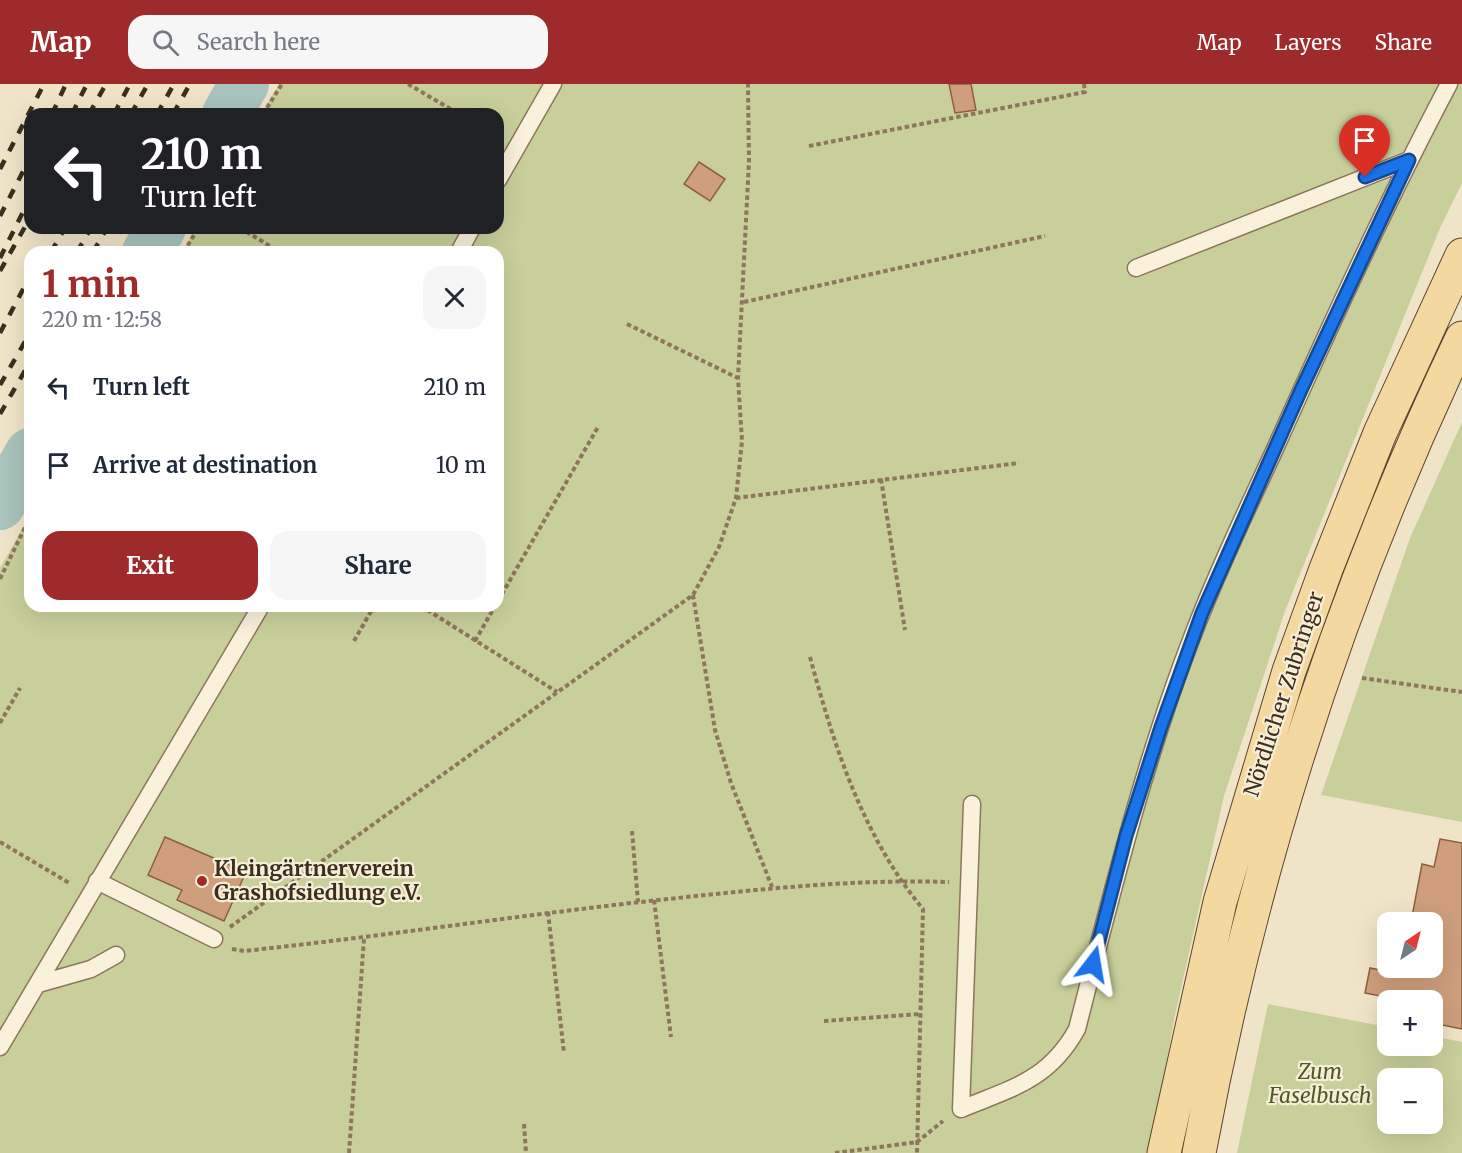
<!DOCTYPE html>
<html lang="en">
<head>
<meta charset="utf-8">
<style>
  :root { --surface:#fff; --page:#f6f6f7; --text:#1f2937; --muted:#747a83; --accent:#9e2a2b }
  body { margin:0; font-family:Merriweather,serif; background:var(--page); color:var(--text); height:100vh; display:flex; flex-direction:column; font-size:22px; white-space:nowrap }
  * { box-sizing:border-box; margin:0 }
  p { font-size:20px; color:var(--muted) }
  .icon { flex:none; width:33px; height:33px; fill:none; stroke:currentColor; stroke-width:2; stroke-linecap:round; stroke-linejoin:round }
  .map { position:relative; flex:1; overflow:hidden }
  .sheet { position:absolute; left:24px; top:162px; width:480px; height:366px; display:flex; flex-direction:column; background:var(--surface); border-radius:18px; box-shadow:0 6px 24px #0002 }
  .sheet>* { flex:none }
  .hud { position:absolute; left:24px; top:24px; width:480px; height:126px; border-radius:18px; box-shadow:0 6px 24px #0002; background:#202124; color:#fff; overflow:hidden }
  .needle { width:39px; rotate:35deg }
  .fabs { position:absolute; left:1377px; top:828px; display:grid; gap:12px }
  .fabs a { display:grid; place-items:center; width:66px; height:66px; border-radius:12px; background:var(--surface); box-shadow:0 6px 24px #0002; font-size:30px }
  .pin { position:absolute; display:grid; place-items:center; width:51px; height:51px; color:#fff; margin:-62px -26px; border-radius:50% 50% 50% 0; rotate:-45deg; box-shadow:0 0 6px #0007 }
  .pin .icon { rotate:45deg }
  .me { position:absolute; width:66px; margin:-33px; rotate:14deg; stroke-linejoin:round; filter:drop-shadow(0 0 4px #0008) }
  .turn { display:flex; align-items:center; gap:21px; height:126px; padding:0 18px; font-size:27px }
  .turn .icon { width:78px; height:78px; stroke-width:2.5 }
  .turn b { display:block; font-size:42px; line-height:51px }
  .round { display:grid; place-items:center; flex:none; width:63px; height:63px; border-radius:18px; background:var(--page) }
  .headline { display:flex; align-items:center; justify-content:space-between; height:102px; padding:0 18px }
  h1 { font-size:36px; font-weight:700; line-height:45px; color:var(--accent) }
  .action { display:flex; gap:12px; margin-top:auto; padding:12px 18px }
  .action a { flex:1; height:69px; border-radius:18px; background:var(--accent); color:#fff; font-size:24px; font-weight:700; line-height:69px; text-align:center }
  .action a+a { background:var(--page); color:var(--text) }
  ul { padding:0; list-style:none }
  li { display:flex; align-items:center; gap:18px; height:78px; padding:0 18px }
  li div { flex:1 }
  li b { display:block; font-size:22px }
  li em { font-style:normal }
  header { display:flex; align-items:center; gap:36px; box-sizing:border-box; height:84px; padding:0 30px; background:var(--accent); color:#fff }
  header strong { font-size:28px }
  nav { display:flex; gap:33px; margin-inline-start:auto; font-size:21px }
  .search { width:420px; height:54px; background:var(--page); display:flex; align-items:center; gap:15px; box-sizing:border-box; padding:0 21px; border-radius:18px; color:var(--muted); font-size:22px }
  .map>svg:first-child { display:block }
  .green { fill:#c9cf9b; fill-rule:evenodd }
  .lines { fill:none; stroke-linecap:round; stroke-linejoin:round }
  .river { stroke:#a9c4bc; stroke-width:50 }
  .building { fill:#cf9f7d; stroke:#8d5f41; stroke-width:1.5 }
  .lane-casing { stroke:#8d765c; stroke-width:19 }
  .primary-casing { stroke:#5b4430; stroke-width:35 }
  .path { stroke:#8d765c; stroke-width:4; stroke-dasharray:4.5 3; stroke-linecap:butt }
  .lane { stroke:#faf1dc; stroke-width:16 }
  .primary { stroke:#f3d9a0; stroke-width:33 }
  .rail { stroke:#3d2e20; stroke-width:4.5; stroke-dasharray:10 10; stroke-linecap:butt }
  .route-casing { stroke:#114b97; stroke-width:15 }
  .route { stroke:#1a73e8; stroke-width:10 }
  .poi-dot { fill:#9e2a2b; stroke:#f7eed8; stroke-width:2 }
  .labels { text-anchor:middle; stroke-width:4.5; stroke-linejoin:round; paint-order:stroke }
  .street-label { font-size:21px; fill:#3d2e20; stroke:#f7eed8 }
  .poi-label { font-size:21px; font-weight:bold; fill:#3d2e20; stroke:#f7eed8; text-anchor:start }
  .park-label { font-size:21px; font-style:italic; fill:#4d5a26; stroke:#f7eed8 }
</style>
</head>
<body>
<header>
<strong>Map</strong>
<div class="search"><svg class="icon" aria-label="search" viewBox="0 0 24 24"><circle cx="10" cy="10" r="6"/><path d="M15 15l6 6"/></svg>Search here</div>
<nav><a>Map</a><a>Layers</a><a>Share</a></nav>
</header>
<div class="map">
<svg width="1462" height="1069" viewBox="0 0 1462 1069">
  <rect width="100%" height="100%" fill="#f0e4c8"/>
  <path class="green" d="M 279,0 L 1462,0 L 1462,99 L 1440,144 L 1285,527 L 1224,712 L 1174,936 L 1151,1069 L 0,1069 L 0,484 L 30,432 L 30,522 L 498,522 L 498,168 L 182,168 L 196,144 L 498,144 L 498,30 L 261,30 Z
    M 1462,338 L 1462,738 L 1321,711 L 1410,454 Z
    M 1268,920 L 1387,943 L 1388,962 L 1432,962 L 1433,952 L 1462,958 L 1462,1069 L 1237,1069 ZM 1432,994 L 1432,1040 L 1388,1040 L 1388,994 Z"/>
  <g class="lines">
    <path class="river" d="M 227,30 L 244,0
      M 147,168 L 161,144
      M 0,421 L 30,369"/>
  </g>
  <path class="building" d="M 949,0 L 971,0 L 976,26 L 955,29 Z
    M 699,78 L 725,95 L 710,117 L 684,100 Z
    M 165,753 L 246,788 L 224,837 L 177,816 L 182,806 L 148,791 Z
    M 1440,755 L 1462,759 L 1462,945 L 1432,939 L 1432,916 L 1400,916 L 1365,909 L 1370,884 L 1400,890 L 1402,884 L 1432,884 L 1432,838 L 1411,838 L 1422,780 L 1434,783 Z"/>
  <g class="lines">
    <defs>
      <path id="lane" d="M 498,96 L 553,0
        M 459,168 L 472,144
        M 1136,184 L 1409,76
        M 972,720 L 961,1025 C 1012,1004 1049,996 1077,945 C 1113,805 1147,663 1202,528 C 1224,473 1250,419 1275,365 C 1330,242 1386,119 1449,0
        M 97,797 L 214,855
        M 38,900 L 91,885 L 116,871
        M 0,963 L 261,522"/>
      <path id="primary" d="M 1164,1069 L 1220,818 L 1289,587 L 1326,485 L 1380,349 L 1462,171
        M 1199,1069 C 1251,788 1339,512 1462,254"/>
    </defs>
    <use href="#lane" class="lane-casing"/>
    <use href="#primary" class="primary-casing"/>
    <path class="path" d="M 408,0 L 459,30
      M 263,30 L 282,0
      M 809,62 L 1085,8 L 1084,0
      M 240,144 L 280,168
      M 184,168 L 198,144
      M 744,218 L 1045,152
      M 627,240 L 738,294
      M 881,395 L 905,546
      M 736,414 L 1019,379
      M 0,495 L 30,433
      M 693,511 L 715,646 L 731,699 L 772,803
      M 498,517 L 598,343
      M 421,522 L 557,608
      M 354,557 L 374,522
      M 475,557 L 495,522
      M 810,573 C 834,662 863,753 923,825 L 917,1069
      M 1362,594 L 1462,608
      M 0,639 L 20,604
      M 632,747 L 638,818
      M 0,758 L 71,800
      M 654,816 L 671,953
      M 548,828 L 564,969
      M 230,843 L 693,511 L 719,463 L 736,414 L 742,357 L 738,294 L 749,77 L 748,0
      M 232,865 L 244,867 C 386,852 527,830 668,815 C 762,805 855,795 949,798
      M 824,937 L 920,930
      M 524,1040 L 526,1069
      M 349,1069 L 364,854
      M 835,1069 L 917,1058 L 943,1037"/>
    <use href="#lane" class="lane"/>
    <use href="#primary" class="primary"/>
    <path class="rail" d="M 52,30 L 66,0
      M 72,30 L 87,0
      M 89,30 L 106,0
      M 114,30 L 130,0
      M 131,30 L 148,0
      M 157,30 L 174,0
      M 173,30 L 190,0
      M 0,85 L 44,0
      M 0,132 L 30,74
      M 51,168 L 65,144
      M 77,168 L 91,144
      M 93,168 L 107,144
      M 0,174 L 30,114
      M 0,187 L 30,134
      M 0,249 L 30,192
      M 0,301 L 30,249
      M 0,330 L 30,278"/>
  </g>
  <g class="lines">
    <defs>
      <path id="route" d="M 1093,880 L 1126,752 L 1161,643 L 1202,529 L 1301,306 L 1409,76 L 1365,93"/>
    </defs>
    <use href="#route" class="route-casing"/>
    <use href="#route" class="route"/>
  </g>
  <circle class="poi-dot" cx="202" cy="797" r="6"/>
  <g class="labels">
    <g class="street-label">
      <text transform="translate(1284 610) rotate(-72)" y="7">Nördlicher Zubringer</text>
    </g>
    <g class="poi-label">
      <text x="214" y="792">Kleingärtnerverein<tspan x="214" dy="24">Grashofsiedlung e.V.</tspan></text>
    </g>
    <g class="park-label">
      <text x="1320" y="995">Zum<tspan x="1320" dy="24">Faselbusch</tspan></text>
    </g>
  </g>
</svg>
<div class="fabs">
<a><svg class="needle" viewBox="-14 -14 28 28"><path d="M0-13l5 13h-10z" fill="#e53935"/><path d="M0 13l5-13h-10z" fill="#747a83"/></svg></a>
<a>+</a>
<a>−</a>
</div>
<div class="pin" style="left:1365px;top:93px;background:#d93025"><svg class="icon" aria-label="arrive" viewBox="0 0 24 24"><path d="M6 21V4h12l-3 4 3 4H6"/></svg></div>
<svg class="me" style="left:1093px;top:880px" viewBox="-20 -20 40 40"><path d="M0-17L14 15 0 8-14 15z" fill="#1a73e8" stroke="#fff" stroke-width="4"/></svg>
<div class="hud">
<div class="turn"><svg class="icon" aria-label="left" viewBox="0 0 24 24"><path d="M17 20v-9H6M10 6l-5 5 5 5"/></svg><div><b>210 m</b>Turn left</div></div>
</div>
<section class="sheet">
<div class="headline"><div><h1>1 min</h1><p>220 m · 12:58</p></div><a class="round"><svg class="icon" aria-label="close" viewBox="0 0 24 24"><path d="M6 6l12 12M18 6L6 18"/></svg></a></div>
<ul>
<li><svg class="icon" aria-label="left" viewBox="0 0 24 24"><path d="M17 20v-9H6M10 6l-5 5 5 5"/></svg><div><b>Turn left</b></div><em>210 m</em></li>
<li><svg class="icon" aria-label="arrive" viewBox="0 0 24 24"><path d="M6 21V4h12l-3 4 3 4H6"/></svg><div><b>Arrive at destination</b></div><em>10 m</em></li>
</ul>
<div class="action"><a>Exit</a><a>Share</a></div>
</section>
</div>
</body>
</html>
